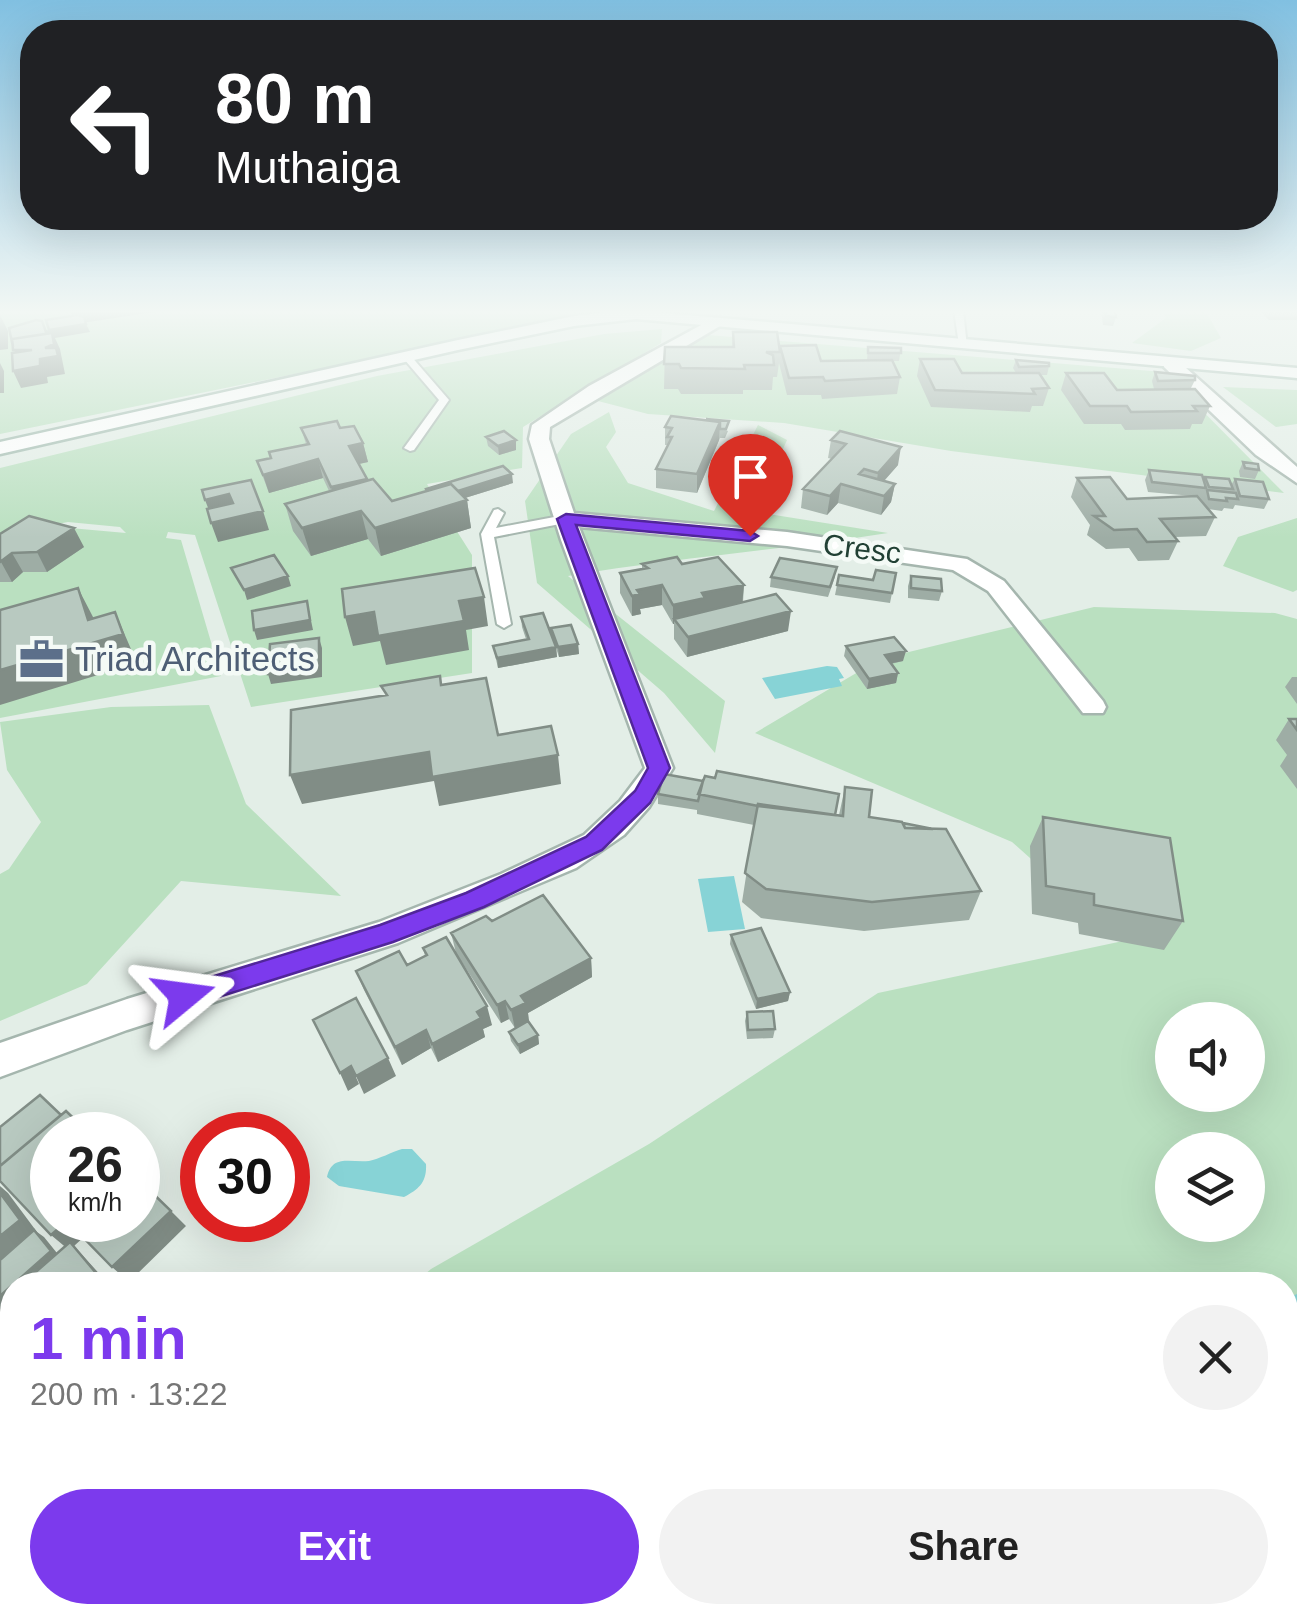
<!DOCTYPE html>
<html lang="en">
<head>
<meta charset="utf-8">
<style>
  :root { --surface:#fff; --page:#f2f2f2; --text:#222; --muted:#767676; --accent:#7c3aed }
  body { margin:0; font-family:Arial,sans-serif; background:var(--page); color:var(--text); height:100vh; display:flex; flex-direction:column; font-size:38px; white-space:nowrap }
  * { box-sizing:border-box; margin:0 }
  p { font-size:32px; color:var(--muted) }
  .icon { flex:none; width:55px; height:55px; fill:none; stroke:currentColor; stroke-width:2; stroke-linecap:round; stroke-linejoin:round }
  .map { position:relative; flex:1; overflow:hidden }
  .panel { position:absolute; left:0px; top:1272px; width:1298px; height:352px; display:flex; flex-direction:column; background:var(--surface); border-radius:40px 40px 0 0; box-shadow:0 10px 40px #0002 }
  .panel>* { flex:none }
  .top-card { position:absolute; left:20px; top:20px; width:1258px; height:210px; border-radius:40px; box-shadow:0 10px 40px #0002; background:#202124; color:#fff; overflow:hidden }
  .buttons { position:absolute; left:1155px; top:1002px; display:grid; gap:20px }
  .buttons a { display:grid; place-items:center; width:110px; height:110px; border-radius:50%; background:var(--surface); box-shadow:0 10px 40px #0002; font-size:50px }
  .speed { position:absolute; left:30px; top:1112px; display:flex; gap:20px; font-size:50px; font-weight:700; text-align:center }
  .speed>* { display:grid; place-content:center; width:130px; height:130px; border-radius:50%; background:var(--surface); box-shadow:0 10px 40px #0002; line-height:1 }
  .speed small { font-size:25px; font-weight:400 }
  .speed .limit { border:15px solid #d22; background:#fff; color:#111 }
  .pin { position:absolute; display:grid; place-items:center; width:85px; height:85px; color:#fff; margin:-102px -42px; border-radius:50% 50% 50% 0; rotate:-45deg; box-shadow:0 0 10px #0007 }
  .pin .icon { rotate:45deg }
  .me { position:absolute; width:110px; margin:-55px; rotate:74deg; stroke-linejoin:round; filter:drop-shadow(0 0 8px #0008) }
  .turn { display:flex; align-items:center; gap:35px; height:210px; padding:0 30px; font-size:45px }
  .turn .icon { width:130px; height:130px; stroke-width:2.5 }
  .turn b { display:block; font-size:70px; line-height:85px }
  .round { display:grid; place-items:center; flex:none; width:105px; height:105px; border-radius:52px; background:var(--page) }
  .summary { display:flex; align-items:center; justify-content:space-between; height:170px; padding:0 30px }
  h1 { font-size:60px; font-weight:600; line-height:75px; color:var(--accent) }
  .action { display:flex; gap:20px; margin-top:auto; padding:20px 30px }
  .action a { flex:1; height:115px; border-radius:60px; background:var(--accent); color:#fff; font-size:40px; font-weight:600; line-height:115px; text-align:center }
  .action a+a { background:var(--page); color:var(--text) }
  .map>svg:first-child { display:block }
  .green { fill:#bae0c0; fill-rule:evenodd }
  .water { fill:#87d3d6 }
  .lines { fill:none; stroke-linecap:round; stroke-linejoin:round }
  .stream { fill:#87d3d6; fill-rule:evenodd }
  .lane-casing { stroke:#a5b6ae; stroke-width:4 }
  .street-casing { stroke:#a5b6ae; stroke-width:5 }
  .secondary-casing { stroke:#a0baae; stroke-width:5 }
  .lane { fill:#fff; fill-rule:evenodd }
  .street { fill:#fff; fill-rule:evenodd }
  .secondary { fill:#fff; fill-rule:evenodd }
  .wall { fill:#9eada5 }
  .shaded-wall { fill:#818d86 }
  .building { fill:#b8c9c0; stroke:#818d86; stroke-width:2.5 }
  .route { fill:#7c3aed; stroke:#51269a; stroke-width:2.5 }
  .labels { text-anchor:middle; stroke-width:9; stroke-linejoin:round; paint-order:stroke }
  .far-street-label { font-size:30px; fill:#214034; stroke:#f4faf6 }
  .service-label { font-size:35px; fill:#4e5e75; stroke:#f4faf6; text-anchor:start }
</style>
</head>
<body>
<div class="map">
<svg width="1297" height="1624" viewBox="0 0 1297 1624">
  <rect width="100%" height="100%" fill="#e3eee7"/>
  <path class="green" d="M 0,310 L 586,310 L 481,336 L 0,434 Z
    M 1164,310 L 1205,310 L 1221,338 L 1191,351 L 1132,343 L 1166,318 Z
    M 662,329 L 661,343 L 523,427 L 522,468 L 427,484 L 472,555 L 472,673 L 251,707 L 195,535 L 168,532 L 166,538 L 181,540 L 221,676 L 0,718 L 0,543 L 70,528 L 126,533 L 120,527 L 68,522 L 0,535 L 0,468 L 377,376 L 604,334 Z
    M 708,335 L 1164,372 L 1284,493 L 951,451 L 784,423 L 648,414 L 598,401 Z
    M 1223,387 L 1297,390 L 1297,424 L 1276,427 Z
    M 609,412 L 616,432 L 606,447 L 628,483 L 714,511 L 758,425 L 787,440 L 755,512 L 888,533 C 781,550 674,558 568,576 L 725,701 L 715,753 L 664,693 L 537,583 L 525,501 L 571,434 Z
    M 1297,518 L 1297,590 L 1293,592 L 1223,566 L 1238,537 Z
    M 1094,607 L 1275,613 L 1297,619 L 1297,1624 L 123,1624 L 129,1612 L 1285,1612 L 1285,1285 L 412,1285 L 431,1269 L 649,1144 L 878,993 L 1123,941 L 1012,842 L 755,733 L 880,659 ZM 1172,1020 L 1248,1020 L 1248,1095 L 1172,1095 ZM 1172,1150 L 1248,1150 L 1248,1225 L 1172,1225 Z
    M 209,705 L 246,804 L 341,896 L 181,881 L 87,984 L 0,1021 L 0,874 L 9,869 L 41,822 L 7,770 L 0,722 L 111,707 Z"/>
  <path class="water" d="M 827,666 L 837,667 L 844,678 L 839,679 L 842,686 L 775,699 L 762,678 Z
    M 734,876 L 745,929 L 708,932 L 698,879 Z
    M 402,1149 L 412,1149 L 426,1164 C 427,1182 419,1189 404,1197 L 339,1186 L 327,1177 C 332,1154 351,1163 369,1161 C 379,1159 392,1152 402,1149 Z"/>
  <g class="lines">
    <path class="stream" d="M 1297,1294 L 1297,1312 L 1285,1317 L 1285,1299 Z
      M 663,1612 L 685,1612 L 680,1624 L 658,1624 Z"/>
    <defs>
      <path id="lane" d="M 954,310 L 963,310 L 967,347 L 959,345 Z
        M 404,355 L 410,355 L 449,400 L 414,450 L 410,451 L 404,448 L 439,400 L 404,359 Z
        M 498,509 L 504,513 L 496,528 L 565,515 L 571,519 L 565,523 L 494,537 L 511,624 L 504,628 L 497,624 L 481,534 L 494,510 Z"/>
      <path id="street" d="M 714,318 L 722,323 L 720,326 L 550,427 L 549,439 L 574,513 L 787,532 L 967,559 L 1004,581 L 1103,701 L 1106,707 L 1103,713 L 1083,713 L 988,591 L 953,570 L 787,546 L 579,527 L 673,768 L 649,807 L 624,835 L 576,868 L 398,943 L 127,1030 L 0,1077 L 0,1043 L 127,999 L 379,922 L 501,874 L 584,835 L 620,801 L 645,768 L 561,540 L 529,439 L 532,425 L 589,386 Z
        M 1164,359 L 1176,359 L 1297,467 L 1297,483 L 1256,455 L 1164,367 Z"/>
      <path id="secondary" d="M 628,310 L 1297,368 L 1297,378 L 636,319 L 574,326 L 458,350 L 0,454 L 0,442 L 458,340 L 574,316 Z"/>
    </defs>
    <use href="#lane" class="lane-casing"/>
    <use href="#street" class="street-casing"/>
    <use href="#secondary" class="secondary-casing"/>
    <use href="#lane" class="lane"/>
    <use href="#street" class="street"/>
    <use href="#secondary" class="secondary"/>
  </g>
  <path class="wall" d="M 1101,310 L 1115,310 L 1116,317 L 1113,326 L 1103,325 Z
    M 1259,310 L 1297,310 L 1297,320 L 1269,320 Z
    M 733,332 L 780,352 L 780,346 L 821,361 L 867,360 L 868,347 L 901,348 L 899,361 L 893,361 L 900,377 L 897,394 L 822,399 L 821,395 L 787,395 L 779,363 L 777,377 L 773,377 L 772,390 L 743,390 L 743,394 L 681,394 L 678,389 L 664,389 L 665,347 L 732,347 Z
    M 920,359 L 962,373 L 1016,373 L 1013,368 L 1016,360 L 1049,366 L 1047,375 L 1040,375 L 1049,388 L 1043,406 L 1032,406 L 1030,412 L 931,407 L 917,376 Z
    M 1155,372 L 1195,380 L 1191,388 L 1156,389 L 1210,406 L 1202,424 L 1192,424 L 1190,429 L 1125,430 L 1121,424 L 1084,424 L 1061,390 L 1066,373 L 1117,390 L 1154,389 L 1152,381 Z
    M 706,420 L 728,431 L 725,438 L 720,438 L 697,493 L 656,488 L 656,469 L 667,447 L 667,445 L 665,445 L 665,427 Z
    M 301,428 L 340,428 L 363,443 L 368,462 L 359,464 L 367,481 L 392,501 L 513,483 L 465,498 L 467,500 L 471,528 L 381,556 L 368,539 L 311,556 L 293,531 L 285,504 L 329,491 L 323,478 L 269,493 L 257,461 L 271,458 L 306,444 Z
    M 840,431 L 898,465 L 884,481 L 895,484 L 891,502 L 881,515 L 838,503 L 827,515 L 801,508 L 803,489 L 832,459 L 828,458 L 831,440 Z
    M 486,437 L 516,440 L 516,450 L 499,455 L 488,446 Z
    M 1243,462 L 1259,470 L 1255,479 L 1240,477 L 1239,471 Z
    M 1149,470 L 1203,480 L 1205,477 L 1231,485 L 1235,479 L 1269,499 L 1264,509 L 1235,505 L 1233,509 L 1224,508 L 1222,511 L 1208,509 L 1215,517 L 1206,536 L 1175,537 L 1178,541 L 1169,560 L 1138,561 L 1129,548 L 1106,549 L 1087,535 L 1090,525 L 1071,497 L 1077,478 L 1127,499 L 1193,496 L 1148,492 L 1145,480 Z
    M 0,534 L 84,547 L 47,572 L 23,572 L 12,582 L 0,582 Z
    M 642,564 L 682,564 L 744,585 L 743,602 L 788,631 L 687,657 L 674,639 L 674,624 L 673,624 L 662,605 L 640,609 L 641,614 L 632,616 L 620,593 L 620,573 L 642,569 Z
    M 896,573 L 890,603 L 835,595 L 839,575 L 873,580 Z
    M 911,576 L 942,591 L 939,601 L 908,598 L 908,586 Z
    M 771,577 L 835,577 L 828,597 L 770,587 Z
    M 521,617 L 552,638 L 551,628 L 578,644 L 579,654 L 559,657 L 556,648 L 557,657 L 498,668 L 493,646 L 526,639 L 522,627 Z
    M 846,646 L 903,661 L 891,664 L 898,673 L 896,683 L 867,689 L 844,656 Z
    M 1292,677 L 1297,677 L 1297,704 L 1285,687 Z
    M 1289,719 L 1297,719 L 1297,789 L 1280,766 L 1287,755 L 1276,740 Z
    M 664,774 L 839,815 L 845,787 L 869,817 L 981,891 L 969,920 L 864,931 L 761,918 L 742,902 L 754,825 L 697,814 L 697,810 L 658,804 L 658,794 Z
    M 1043,817 L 1183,921 L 1164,950 L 1079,934 L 1078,923 L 1032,914 L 1030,846 Z
    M 492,921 L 591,958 L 592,977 L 528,1013 L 529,1022 L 538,1035 L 539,1044 L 520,1054 L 511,1041 L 509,1032 L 515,1028 L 509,1019 L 501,1023 L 456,953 L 451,933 Z
    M 731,935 L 790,992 L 788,1001 L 756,1009 L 730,944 Z
    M 423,948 L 492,1025 L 483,1029 L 485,1037 L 438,1062 L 431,1048 L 402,1065 L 364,990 L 356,971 L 407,965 L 425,956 Z
    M 747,1012 L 775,1029 L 773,1038 L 747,1039 L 745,1021 Z"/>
  <path class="shaded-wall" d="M 70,310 L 168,310 L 75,324 Z
    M 0,315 L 8,331 L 8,349 L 0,350 Z
    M 86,324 L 90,332 L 55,338 L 60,349 L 65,374 L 47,377 L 48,383 L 21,388 L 13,371 L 40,359 L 46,350 L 49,330 Z
    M 0,363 L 4,371 L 4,393 L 0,393 Z
    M 720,422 L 719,440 L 697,493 L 697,474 Z
    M 516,440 L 516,450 L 499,455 L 498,446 Z
    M 363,443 L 368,462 L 354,465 L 349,446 Z
    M 901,447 L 898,465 L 875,491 L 878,473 Z
    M 318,459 L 323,478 L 269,493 L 263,475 Z
    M 512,474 L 513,483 L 436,507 L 435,498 Z
    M 367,479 L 371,498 L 336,506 L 331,487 Z
    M 841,484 L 838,503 L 827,515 L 830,496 Z
    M 895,484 L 891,502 L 881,515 L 884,496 Z
    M 229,494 L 236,513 L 212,518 L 205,500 Z
    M 467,500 L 471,528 L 381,556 L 375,528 Z
    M 263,511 L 269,530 L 218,542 L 211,523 Z
    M 361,511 L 368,539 L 311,556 L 302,528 Z
    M 74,528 L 84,547 L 47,572 L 37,552 Z
    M 12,553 L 23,572 L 12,582 L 1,562 Z
    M 288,576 L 291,586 L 247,600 L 244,590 Z
    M 662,585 L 662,605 L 640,609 L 641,614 L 632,616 L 632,596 L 637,590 Z
    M 744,585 L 742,605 L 674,619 L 674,624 L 673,624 L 673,605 L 702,593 Z
    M 78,588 L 93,617 L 100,640 L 115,612 L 137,663 L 0,705 L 0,670 L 88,620 Z
    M 484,597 L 488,626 L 466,630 L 469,650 L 386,665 L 380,641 L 353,646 L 345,617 Z
    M 307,601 L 313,630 L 257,640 L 254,630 Z
    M 791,611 L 788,631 L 687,657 L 688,637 Z
    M 319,638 L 322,648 L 322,677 L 271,684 L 268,674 Z
    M 578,644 L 579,654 L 559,657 L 558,647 Z
    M 556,647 L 557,657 L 498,668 L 497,658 Z
    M 906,651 L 903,661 L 883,665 L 885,655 Z
    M 898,673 L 896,683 L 867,689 L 869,679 Z
    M 429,752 L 558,755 L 561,784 L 439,806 L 434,781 L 302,804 L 290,775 Z
    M 591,958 L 592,977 L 528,1013 L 529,1022 L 515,1029 L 511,1010 L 521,996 Z
    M 790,992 L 788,1001 L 756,1009 L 757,999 Z
    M 505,1001 L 509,1019 L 501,1023 L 497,1005 Z
    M 487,1006 L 492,1025 L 483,1029 L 485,1037 L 438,1062 L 432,1044 L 477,1012 Z
    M 426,1030 L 431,1048 L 402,1065 L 395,1047 Z
    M 538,1035 L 539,1044 L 520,1054 L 518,1045 Z
    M 388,1058 L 396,1076 L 364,1094 L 356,1076 Z
    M 351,1066 L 359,1084 L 348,1091 L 340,1073 Z
    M 0,1186 L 8,1193 L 37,1232 L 44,1237 L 61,1258 L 30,1285 L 12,1285 L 12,1301 L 0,1312 Z
    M 171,1211 L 186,1226 L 129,1282 L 112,1267 Z
    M 67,1221 L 85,1236 L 74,1246 L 105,1280 L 100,1285 L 83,1285 L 69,1250 L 51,1235 Z"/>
  <path class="building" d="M 1105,310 L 1115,310 L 1116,317 L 1106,316 Z
    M 77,315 L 84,317 L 86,324 L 49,330 L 46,320 Z
    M 36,320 L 42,321 L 46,332 L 50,331 L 51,333 L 12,339 L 13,347 L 9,328 Z
    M 733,332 L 777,332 L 780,352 L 766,352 L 773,355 L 774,365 L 744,365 L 745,369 L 681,368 L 679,364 L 664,364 L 665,347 L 734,347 Z
    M 52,333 L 54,344 L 45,348 L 56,348 L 58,356 L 40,359 L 40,366 L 13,371 L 12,353 L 32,350 L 13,350 L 12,339 Z
    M 816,345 L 821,361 L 892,360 L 900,377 L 825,381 L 823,377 L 789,378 L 780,346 Z
    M 868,347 L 901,348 L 901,353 L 868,353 Z
    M 920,359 L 954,359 L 962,373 L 1039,373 L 1049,388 L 1032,389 L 1035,394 L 935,390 Z
    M 1016,360 L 1049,363 L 1049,366 L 1019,367 Z
    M 1155,372 L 1195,376 L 1195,380 L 1158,381 Z
    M 1066,373 L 1104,373 L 1117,390 L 1195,389 L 1210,406 L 1193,406 L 1197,411 L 1131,412 L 1127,406 L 1090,406 Z
    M 671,416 L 720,422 L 697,474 L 656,469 L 672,437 L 667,437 L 672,428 L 665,427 Z
    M 706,419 L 729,421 L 726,429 L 720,429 L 720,422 Z
    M 337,421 L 340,428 L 354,426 L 363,443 L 349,446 L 367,479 L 331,487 L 318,459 L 263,475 L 257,461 L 271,458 L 269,452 L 309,444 L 301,428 Z
    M 504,431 L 516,440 L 498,446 L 486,437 Z
    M 840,431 L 901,447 L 878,473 L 864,469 L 859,474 L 895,484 L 884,496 L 841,484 L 830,496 L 803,489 L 846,444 L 831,440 Z
    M 1243,462 L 1258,464 L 1259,470 L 1245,468 Z
    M 503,466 L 512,474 L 458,491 L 451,484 L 427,491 L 426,489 Z
    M 1149,470 L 1202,475 L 1206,488 L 1152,482 Z
    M 1110,477 L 1127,499 L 1197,496 L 1215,517 L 1160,519 L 1178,541 L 1147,542 L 1137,529 L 1114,530 L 1094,516 L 1105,516 L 1077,478 Z
    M 1205,477 L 1229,479 L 1233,489 L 1209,487 Z
    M 373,479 L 392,501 L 451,484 L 467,500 L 375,528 L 361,511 L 302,528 L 285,504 Z
    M 1235,479 L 1263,482 L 1269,499 L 1240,496 Z
    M 251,480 L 263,511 L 211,523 L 207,509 L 233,503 L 229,494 L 205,500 L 202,490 Z
    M 1207,490 L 1236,493 L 1238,499 L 1226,498 L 1227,501 L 1209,499 Z
    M 29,516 L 74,528 L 37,552 L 12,553 L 0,562 L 0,534 Z
    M 274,555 L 288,576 L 244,590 L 231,568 Z
    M 677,557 L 682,564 L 718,557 L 744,585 L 702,593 L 705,598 L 673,605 L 662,585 L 637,590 L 640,594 L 632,596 L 620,573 L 648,568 L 642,564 Z
    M 780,558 L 837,567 L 830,587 L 771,577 Z
    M 475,568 L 484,597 L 459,601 L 464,621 L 378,636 L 374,612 L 345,617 L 342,589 Z
    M 876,570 L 896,573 L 892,593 L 837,585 L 839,575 L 873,580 Z
    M 911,576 L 941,579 L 942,591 L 911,588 Z
    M 78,588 L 88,620 L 115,612 L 123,634 L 0,670 L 0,610 Z
    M 776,594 L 791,611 L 688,637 L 674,619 Z
    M 307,601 L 310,620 L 254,630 L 252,611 Z
    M 543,613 L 556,647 L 497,658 L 493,646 L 529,639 L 521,617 Z
    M 571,625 L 578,644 L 558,647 L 551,628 Z
    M 894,637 L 906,651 L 885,655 L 898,673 L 869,679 L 846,646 Z
    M 319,638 L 319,667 L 268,674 L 270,644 Z
    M 440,676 L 441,685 L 486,678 L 498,735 L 551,726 L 558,755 L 432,777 L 429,752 L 290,775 L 291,710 L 387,695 L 381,686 Z
    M 1289,719 L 1297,719 L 1297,730 Z
    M 717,771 L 839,794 L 835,815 L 758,806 L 698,794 L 705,776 L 715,778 Z
    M 664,774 L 703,781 L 698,801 L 658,794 Z
    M 845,787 L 872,790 L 869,817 L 902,822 L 905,828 L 946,829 L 981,891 L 872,902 L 766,889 L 745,873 L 758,804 L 843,816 Z
    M 1043,817 L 1170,838 L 1183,921 L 1094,905 L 1094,894 L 1046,886 Z
    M 903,823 L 933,829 L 905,828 Z
    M 543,895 L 591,958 L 521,996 L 526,1003 L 511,1010 L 505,1001 L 497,1005 L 451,933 L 486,916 L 492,921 Z
    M 761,928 L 790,992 L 757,999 L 731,935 Z
    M 446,937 L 487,1006 L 477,1012 L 481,1018 L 432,1044 L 426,1030 L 395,1047 L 356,971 L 399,951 L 407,965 L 427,955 L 423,948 Z
    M 356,998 L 388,1058 L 356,1076 L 351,1066 L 340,1073 L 313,1020 Z
    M 773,1011 L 775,1029 L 748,1030 L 747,1012 Z
    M 528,1021 L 538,1035 L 518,1045 L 509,1032 Z
    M 40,1095 L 61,1115 L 0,1166 L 0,1127 Z
    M 66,1111 L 91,1135 L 52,1135 L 52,1220 L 138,1220 L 138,1179 L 171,1211 L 112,1267 L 67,1221 L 51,1235 L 0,1181 L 0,1166 Z
    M 0,1193 L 20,1220 L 0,1236 Z
    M 34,1230 L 51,1251 L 0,1296 L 0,1260 Z
    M 70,1242 L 96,1273 L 83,1285 L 21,1285 Z
    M 12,1292 L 12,1336 L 0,1318 L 0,1303 Z"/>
  <linearGradient id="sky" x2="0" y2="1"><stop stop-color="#81c0e1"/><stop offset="0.58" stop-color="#f2f7f4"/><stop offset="1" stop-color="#f2f7f4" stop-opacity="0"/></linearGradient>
  <rect width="1297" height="538" fill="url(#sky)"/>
  <path class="route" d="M 566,514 L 750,531 L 758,536 L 750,541 L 576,525 L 670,768 L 650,803 L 602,850 L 484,907 L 393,942 L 184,1008 L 175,1005 L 171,996 L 175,988 L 380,925 L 466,893 L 586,837 L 635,791 L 648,768 L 557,519 Z"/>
  <defs>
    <symbol id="office-bare" viewBox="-9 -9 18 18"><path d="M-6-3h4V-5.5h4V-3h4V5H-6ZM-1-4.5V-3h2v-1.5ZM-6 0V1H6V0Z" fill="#5c6f8a" stroke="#f4faf6" stroke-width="2.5" paint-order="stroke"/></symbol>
  </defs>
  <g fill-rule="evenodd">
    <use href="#office-bare" x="10" y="628" width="63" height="63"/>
  </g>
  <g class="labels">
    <g class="far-street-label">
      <text transform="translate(862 549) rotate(7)" y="10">Cresc</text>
    </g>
    <g class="service-label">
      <text x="75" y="671">Triad Architects</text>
    </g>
  </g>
</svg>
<div class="buttons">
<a><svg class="icon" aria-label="sound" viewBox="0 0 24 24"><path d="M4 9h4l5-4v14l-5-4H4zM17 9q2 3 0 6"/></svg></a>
<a><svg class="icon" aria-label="layers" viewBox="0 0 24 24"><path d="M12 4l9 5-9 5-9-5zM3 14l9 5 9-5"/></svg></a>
</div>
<div class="speed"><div>26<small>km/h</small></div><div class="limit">30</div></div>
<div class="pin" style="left:750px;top:536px;background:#d93025"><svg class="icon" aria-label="arrive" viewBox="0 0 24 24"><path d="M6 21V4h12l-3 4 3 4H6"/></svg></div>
<svg class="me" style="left:184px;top:996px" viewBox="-20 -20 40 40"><path d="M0-17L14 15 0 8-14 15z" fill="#7c3aed" stroke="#fff" stroke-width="4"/></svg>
<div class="top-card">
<div class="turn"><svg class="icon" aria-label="left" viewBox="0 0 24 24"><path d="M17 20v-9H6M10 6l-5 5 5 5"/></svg><div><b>80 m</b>Muthaiga</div></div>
</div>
<section class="panel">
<div class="summary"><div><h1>1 min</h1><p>200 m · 13:22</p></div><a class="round"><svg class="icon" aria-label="close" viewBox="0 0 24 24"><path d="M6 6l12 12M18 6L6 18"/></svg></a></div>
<div class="action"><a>Exit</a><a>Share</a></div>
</section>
</div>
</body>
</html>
